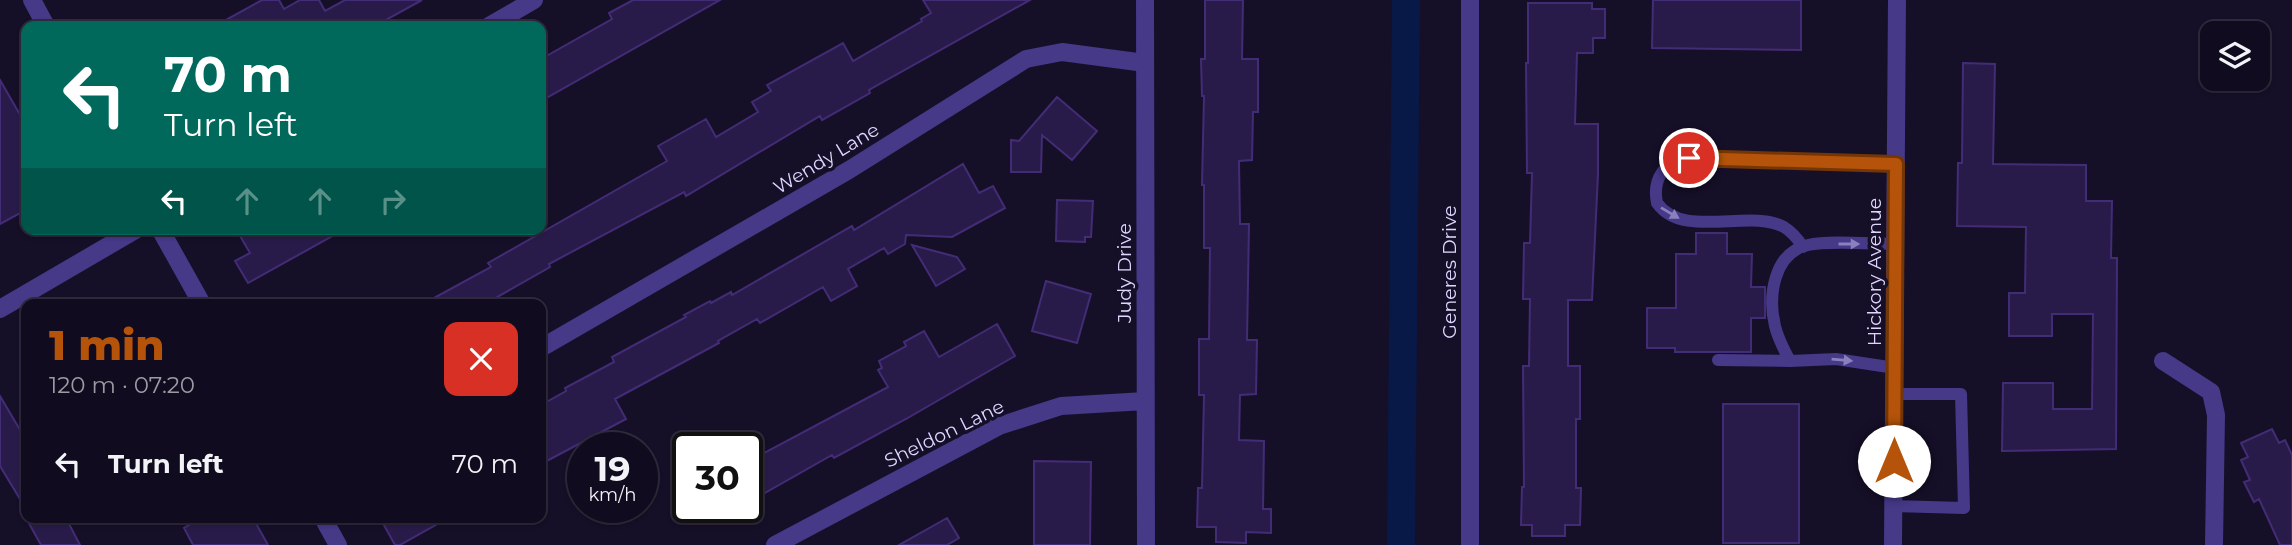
<!DOCTYPE html>
<html lang="en">
<head>
<meta charset="utf-8">
<style>
  :root { --surface:#100b1e; --page:#191427; --text:#f1f3f6; --muted:#9c9ba4; --line:#302b3c; --accent:#b45309 }
  body { margin:0; font-family:Montserrat,sans-serif; background:var(--page); color:var(--text); height:100vh; display:flex; flex-direction:column; font-size:26px; white-space:nowrap }
  * { box-sizing:border-box; margin:0 }
  p { font-size:23px; color:var(--muted) }
  .icon { flex:none; width:38px; height:38px; fill:none; stroke:currentColor; stroke-width:2; stroke-linecap:round; stroke-linejoin:round }
  .map { position:relative; flex:1; overflow:hidden }
  .details { position:absolute; left:21px; top:299px; width:525px; height:224px; display:flex; flex-direction:column; background:var(--surface); border-radius:14px; box-shadow:0 2px 5px #0004,0 0 0 2px var(--line) }
  .details>* { flex:none }
  .guide { position:absolute; left:21px; top:21px; width:525px; height:214px; border-radius:14px; box-shadow:0 2px 5px #0004,0 0 0 2px var(--line); background:#00695c; color:#fff; overflow:hidden }
  .buttons { position:absolute; left:2200px; top:21px; display:grid; gap:14px }
  .buttons a { display:grid; place-items:center; width:70px; height:70px; border-radius:14px; background:var(--surface); box-shadow:0 2px 5px #0004,0 0 0 2px var(--line); font-size:35px }
  .speed { position:absolute; left:567px; top:432px; display:flex; gap:14px; font-size:35px; font-weight:700; text-align:center }
  .speed>* { display:grid; place-content:center; width:91px; height:91px; border-radius:50%; background:var(--surface); box-shadow:0 2px 5px #0004,0 0 0 2px var(--line); line-height:1 }
  .speed small { font-size:18px; font-weight:400 }
  .speed .limit { border:4px solid #111; border-radius:10px; background:#fff; color:#111 }
  .pin { position:absolute; display:grid; place-items:center; width:60px; height:60px; color:#fff; margin:-30px; border:4px solid #fff; border-radius:50%; box-shadow:0 2px 7px #0007 }
  .me { position:absolute; width:77px; margin:-38px; rotate:0deg; stroke-linejoin:round; filter:drop-shadow(0 0 5px #0008) }
  .turn { display:flex; align-items:center; gap:24px; height:147px; padding:0 28px; font-size:32px }
  .turn .icon { width:91px; height:91px; stroke-width:2.5 }
  .turn b { display:block; font-size:49px; line-height:60px }
  .lanes { display:flex; align-items:center; height:66px; padding:0 28px; background:#0003; justify-content:center; gap:35px; direction:ltr }
  .lanes .off { opacity:.35 }
  .round { display:grid; place-items:center; flex:none; width:74px; height:74px; border-radius:14px; background:var(--page) }
  .headline { display:flex; align-items:center; justify-content:space-between; height:119px; padding:0 28px }
  h1 { font-size:42px; font-weight:800; line-height:52px; color:var(--accent) }
  ul { padding:0; list-style:none }
  li { display:flex; align-items:center; gap:21px; height:91px; padding:0 28px }
  li div { flex:1 }
  li b { display:block; font-size:26px }
  li em { font-style:normal }
  .map>svg:first-child { display:block }
  .lines { fill:none; stroke-linecap:round; stroke-linejoin:round }
  .canal { stroke:#091947; stroke-width:28 }
  .building { fill:#291b49; stroke:#432c76; stroke-width:2 }
  .service { stroke:#453988; stroke-width:12 }
  .minor { stroke:#453988; stroke-width:18 }
  .oneway { fill:#8a80be }
  .route-casing { stroke:#753606; stroke-width:18 }
  .route { stroke:#b45309; stroke-width:12 }
  .labels { text-anchor:middle; stroke-width:7; stroke-linejoin:round; paint-order:stroke }
  .street-label { font-size:19px; fill:#dfd6ff; stroke:#160f28 }
</style>
</head>
<body>
<div class="map">
<svg width="2292" height="545" viewBox="0 0 2292 545">
  <rect width="100%" height="100%" fill="#160f28"/>
  <g class="lines">
    <path class="canal" d="M 1401,545 L 1406,0"/>
  </g>
  <path class="building" d="M 262,0 L 279,0 L 284,9 L 300,0 L 319,0 L 325,11 L 345,0 L 422,0 L 375,26 L 215,26 Z
    M 633,0 L 720,0 L 541,101 L 541,59 L 612,19 L 609,13 Z
    M 923,0 L 1030,0 L 869,90 L 870,93 L 822,120 L 820,116 L 686,196 L 684,192 L 549,264 L 550,267 L 485,304 L 423,304 L 491,267 L 488,263 L 667,161 L 658,146 L 706,119 L 716,137 L 758,112 L 752,102 L 771,91 L 767,85 L 843,43 L 853,61 L 922,21 L 921,19 L 931,13 Z
    M 1205,0 L 1243,0 L 1242,59 L 1258,59 L 1258,112 L 1253,112 L 1252,160 L 1239,161 L 1240,224 L 1249,224 L 1247,340 L 1257,340 L 1256,394 L 1240,395 L 1239,440 L 1264,441 L 1263,509 L 1271,509 L 1271,533 L 1246,532 L 1246,543 L 1216,542 L 1216,527 L 1197,527 L 1198,488 L 1202,488 L 1204,395 L 1199,395 L 1199,339 L 1209,339 L 1210,248 L 1204,248 L 1204,185 L 1202,185 L 1204,96 L 1202,96 L 1201,59 L 1205,59 Z
    M 1653,0 L 1801,0 L 1801,50 L 1652,48 Z
    M 1528,3 L 1592,3 L 1592,9 L 1605,9 L 1605,38 L 1593,38 L 1593,53 L 1577,53 L 1575,124 L 1598,124 L 1598,174 L 1592,300 L 1568,300 L 1568,366 L 1580,366 L 1580,419 L 1576,419 L 1576,488 L 1581,488 L 1580,525 L 1565,525 L 1565,536 L 1532,536 L 1532,525 L 1521,525 L 1522,487 L 1524,487 L 1523,366 L 1529,366 L 1530,299 L 1523,299 L 1524,243 L 1530,243 L 1532,173 L 1527,173 L 1526,63 L 1528,63 Z
    M 1963,63 L 1995,64 L 1993,164 L 2086,165 L 2086,201 L 2112,201 L 2111,258 L 2117,258 L 2116,449 L 2002,451 L 2003,383 L 2053,383 L 2053,409 L 2092,409 L 2093,314 L 2052,314 L 2052,336 L 2009,336 L 2009,293 L 2025,293 L 2026,227 L 1957,226 L 1958,163 L 1962,163 Z
    M 0,80 L 26,125 L 26,210 L 0,224 Z
    M 1057,97 L 1097,131 L 1072,160 L 1042,135 L 1041,172 L 1011,172 L 1011,140 L 1019,141 Z
    M 963,164 L 979,193 L 993,186 L 1005,208 L 952,237 L 906,235 L 905,244 L 888,254 L 884,248 L 848,269 L 857,286 L 831,301 L 823,287 L 760,323 L 757,319 L 718,341 L 719,343 L 615,399 L 626,419 L 541,464 L 541,405 L 566,391 L 565,388 L 614,362 L 612,357 L 686,317 L 684,315 L 710,301 L 711,303 L 731,292 L 732,295 L 852,226 L 854,230 Z
    M 1057,200 L 1093,201 L 1091,237 L 1085,237 L 1085,242 L 1056,241 Z
    M 236,229 L 345,229 L 248,283 L 235,261 L 250,253 Z
    M 1696,233 L 1727,233 L 1727,254 L 1752,254 L 1751,287 L 1765,287 L 1765,318 L 1751,318 L 1751,352 L 1675,352 L 1675,348 L 1647,348 L 1647,308 L 1676,308 L 1676,254 L 1696,254 Z
    M 912,245 L 957,257 L 965,269 L 936,286 Z
    M 1046,281 L 1091,294 L 1077,343 L 1032,331 Z
    M 997,324 L 1015,356 L 906,419 L 834,458 L 832,455 L 747,503 L 747,462 L 888,387 L 878,370 L 882,368 L 879,361 L 906,346 L 904,342 L 924,331 L 939,357 Z
    M 0,396 L 26,440 L 26,509 L 0,466 Z
    M 1723,404 L 1799,404 L 1799,543 L 1723,543 Z
    M 2272,429 L 2279,443 L 2285,440 L 2292,455 L 2292,545 L 2280,545 L 2259,499 L 2254,502 L 2244,482 L 2250,480 L 2241,460 L 2248,457 L 2241,443 Z
    M 1034,461 L 1091,462 L 1090,545 L 1034,545 Z
    M 26,518 L 66,518 L 80,545 L 41,545 Z
    M 201,518 L 253,518 L 268,545 L 193,545 L 184,528 Z
    M 380,518 L 448,518 L 400,545 L 395,545 Z
    M 947,518 L 959,538 L 947,545 L 899,545 Z"/>
  <g class="lines">
    <path class="service" d="M 1803,247 C 1798,239 1792,232 1784,227 C 1750,208 1683,240 1657,203 C 1652,179 1665,160 1689,158 L 1896,164
      M 1718,360 L 1790,361 C 1784,350 1778,339 1775,326 C 1768,297 1773,253 1808,245 C 1829,240 1872,244 1895,244
      M 1790,361 L 1836,359 L 1895,368
      M 1893,506 L 1964,508 L 1961,394 L 1894,394"/>
    <path class="minor" d="M 32,0 L 46,26
      M 1145,0 L 1146,545
      M 489,26 L 534,0
      M 160,229 L 202,304
      M 0,309 L 137,229
      M 541,348 L 849,170 L 1026,59 L 1062,52 L 1145,63
      M 2163,361 L 2211,392 L 2216,415 L 2214,545
      M 323,518 L 338,545
      M 775,545 L 999,426 L 1061,406 L 1145,401
      M 1470,545 L 1470,0
      M 1893,545 L 1897,0"/>
  </g>
  <defs><path id="oneway-solid" d="M-6-.8H1V-3.2L6.5 0L1 3.2V.8H-6Z" transform="scale(1.75)"/></defs>
  <g class="oneway">
    <use href="#oneway-solid" transform="translate(1670 213) rotate(31)"/>
    <use href="#oneway-solid" transform="translate(1849 244)"/>
    <use href="#oneway-solid" transform="translate(1842 360) rotate(5)"/>
  </g>
  <g class="lines">
    <defs>
      <path id="route" d="M 1689,158 L 1896,164 L 1894,461"/>
    </defs>
    <use href="#route" class="route-casing"/>
    <use href="#route" class="route"/>
  </g>
  <g class="labels">
    <g class="street-label">
      <text transform="translate(826 158) rotate(-31)" y="7">Wendy Lane</text>
      <text transform="translate(1449 272) rotate(-90)" y="7">Generes Drive</text>
      <text transform="translate(1874 272) rotate(-90)" y="7">Hickory Avenue</text>
      <text transform="translate(1124 273) rotate(-90)" y="7">Judy Drive</text>
      <text transform="translate(944 433) rotate(-26)" y="7">Sheldon Lane</text>
    </g>
  </g>
</svg>
<div class="buttons">
<a><svg class="icon" aria-label="layers" viewBox="0 0 24 24"><path d="M12 4l9 5-9 5-9-5zM3 14l9 5 9-5"/></svg></a>
</div>
<div class="speed"><div>19<small>km/h</small></div><div class="limit">30</div></div>
<div class="pin" style="left:1689px;top:158px;background:#d93025"><svg class="icon" aria-label="arrive" viewBox="0 0 24 24"><path d="M6 21V4h12l-3 4 3 4H6"/></svg></div>
<svg class="me" style="left:1894px;top:461px" viewBox="-20 -20 40 40"><circle r="19" fill="#fff"/><path d="M0-13L10 11 0 6-10 11z" fill="#b45309"/></svg>
<div class="guide">
<div class="turn"><svg class="icon" aria-label="left" viewBox="0 0 24 24"><path d="M17 20v-9H6M10 6l-5 5 5 5"/></svg><div><b>70 m</b>Turn left</div></div>
<div class="lanes"><svg class="icon" aria-label="left" viewBox="0 0 24 24"><path d="M17 20v-9H6M10 6l-5 5 5 5"/></svg><svg class="icon off" aria-label="ahead" viewBox="0 0 24 24"><path d="M12 20V5M6 11l6-6 6 6"/></svg><svg class="icon off" aria-label="ahead" viewBox="0 0 24 24"><path d="M12 20V5M6 11l6-6 6 6"/></svg><svg class="icon off" aria-label="right" viewBox="0 0 24 24"><path d="M7 20v-9h11M14 6l5 5-5 5"/></svg></div>
</div>
<section class="details">
<div class="headline"><div><h1>1 min</h1><p>120 m · 07:20</p></div><a class="round" style="background:#d93025;color:#fff"><svg class="icon" aria-label="close" viewBox="0 0 24 24"><path d="M6 6l12 12M18 6L6 18"/></svg></a></div>
<ul>
<li><svg class="icon" aria-label="left" viewBox="0 0 24 24"><path d="M17 20v-9H6M10 6l-5 5 5 5"/></svg><div><b>Turn left</b></div><em>70 m</em></li>
</ul>
</section>
</div>
</body>
</html>
